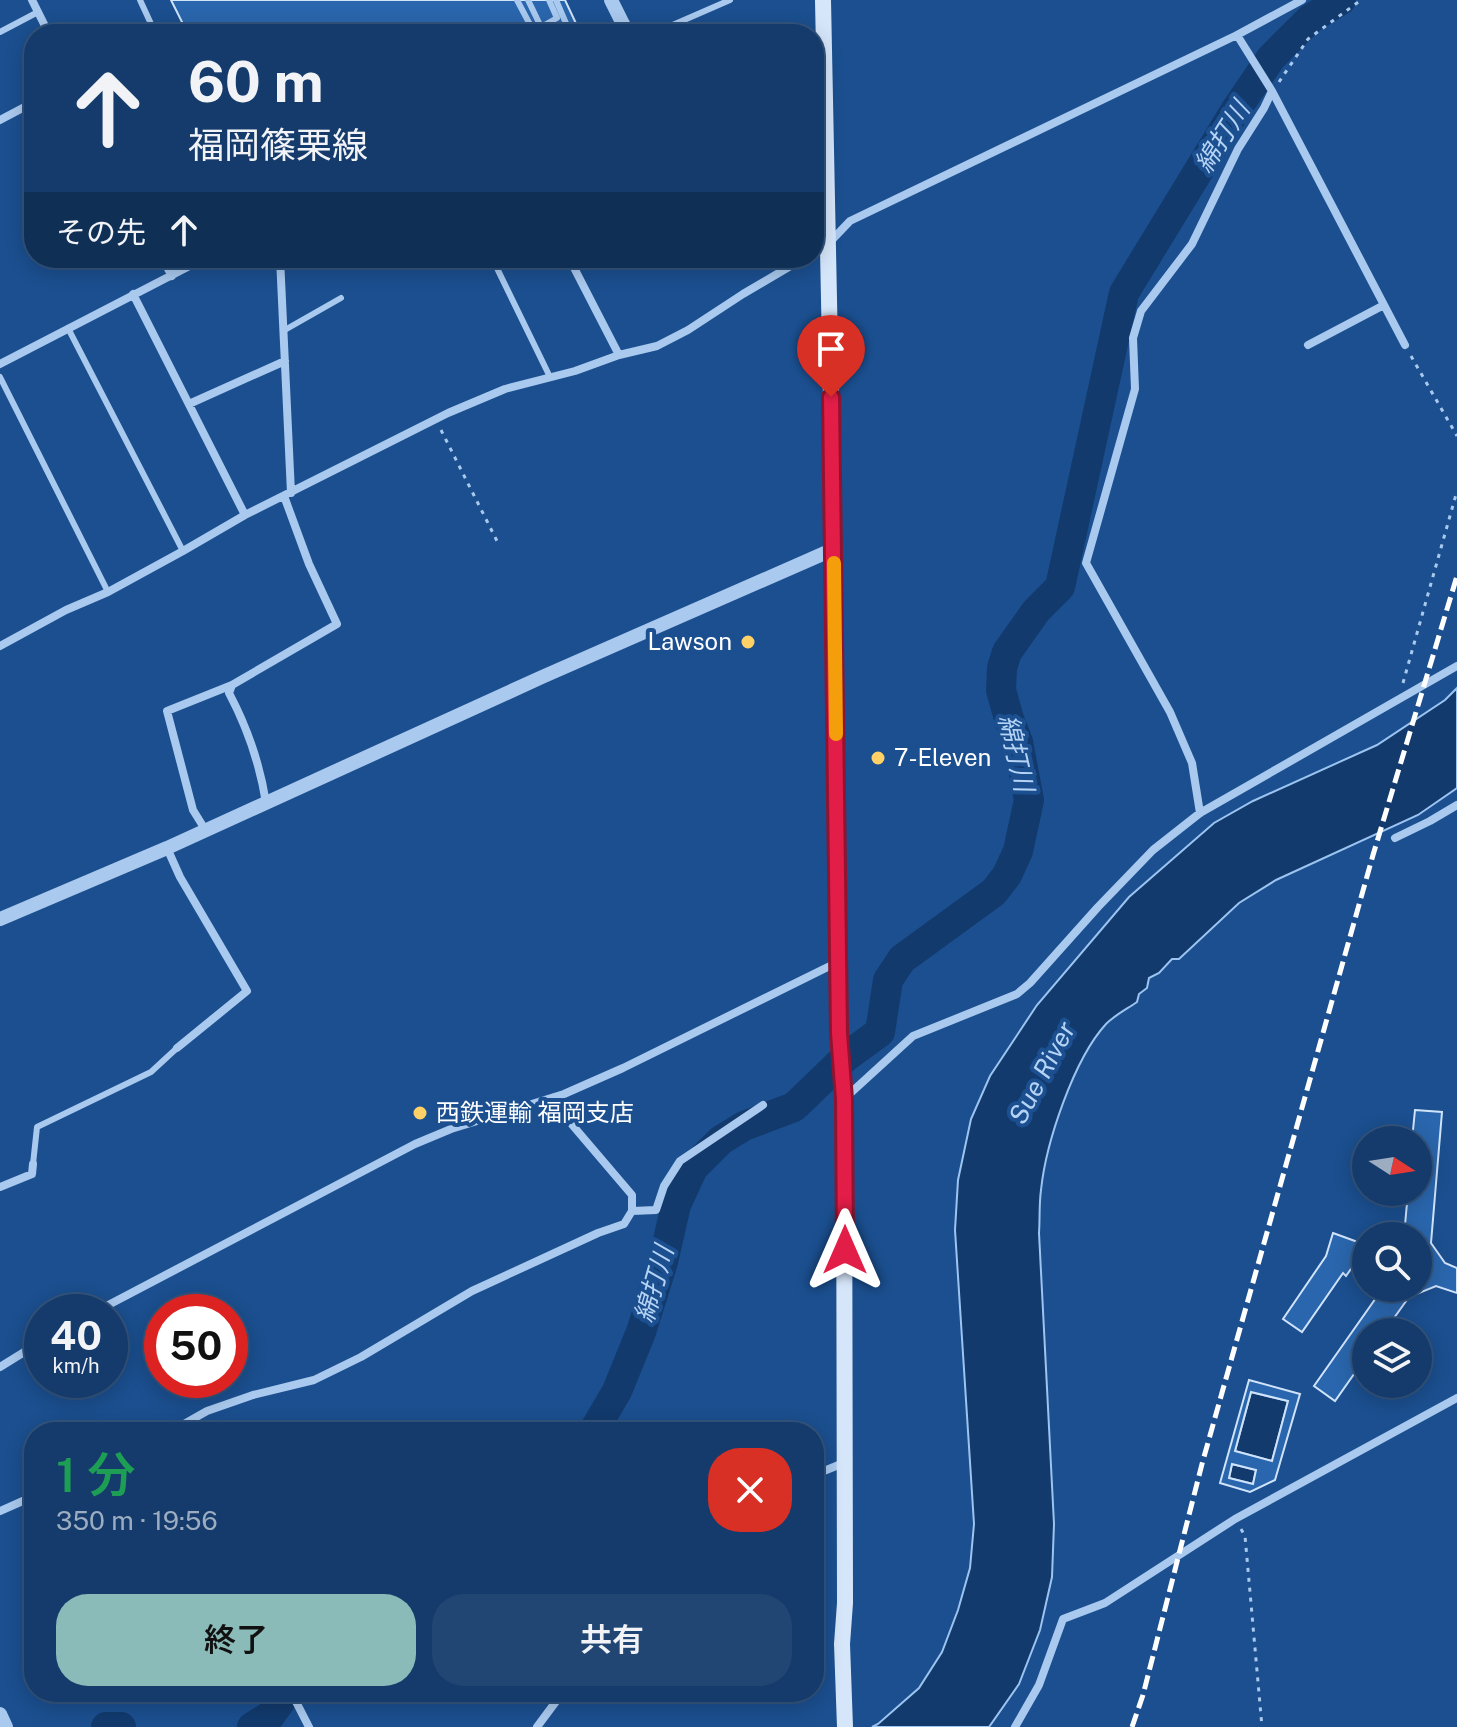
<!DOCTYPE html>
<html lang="ja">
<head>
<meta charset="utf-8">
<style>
  :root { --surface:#143b6b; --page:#214673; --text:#f1f3f6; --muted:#9dadc1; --line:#33557e; --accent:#8bbbb9 }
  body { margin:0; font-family:"Public Sans","Noto Sans JP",sans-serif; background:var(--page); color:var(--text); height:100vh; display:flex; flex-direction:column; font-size:30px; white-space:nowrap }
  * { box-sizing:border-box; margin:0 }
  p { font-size:26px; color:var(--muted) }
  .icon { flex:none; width:44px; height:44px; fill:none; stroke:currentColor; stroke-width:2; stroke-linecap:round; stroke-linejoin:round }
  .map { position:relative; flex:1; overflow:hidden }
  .sheet { position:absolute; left:24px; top:1422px; width:800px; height:280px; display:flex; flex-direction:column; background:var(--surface); border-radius:32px; box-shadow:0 4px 20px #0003,0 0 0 2px var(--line) }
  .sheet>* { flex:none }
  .hud { position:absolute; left:24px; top:24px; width:800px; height:244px; border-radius:32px; box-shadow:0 4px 20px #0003,0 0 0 2px var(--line); background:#143b6b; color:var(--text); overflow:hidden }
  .needle { width:52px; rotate:102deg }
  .controls { position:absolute; left:1352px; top:1126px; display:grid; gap:16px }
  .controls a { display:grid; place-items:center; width:80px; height:80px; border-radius:50%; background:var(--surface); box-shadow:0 4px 20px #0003,0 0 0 2px var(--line); font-size:40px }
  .speed { position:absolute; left:24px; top:1294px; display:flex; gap:16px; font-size:40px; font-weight:700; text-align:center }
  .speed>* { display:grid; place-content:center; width:104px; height:104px; border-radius:50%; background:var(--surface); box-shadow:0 4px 20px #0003,0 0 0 2px var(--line); line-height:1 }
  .speed small { font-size:20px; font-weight:400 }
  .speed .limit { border:12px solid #d22; background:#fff; color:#111 }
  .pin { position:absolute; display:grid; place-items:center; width:68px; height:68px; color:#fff; margin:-82px -34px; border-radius:50% 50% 50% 0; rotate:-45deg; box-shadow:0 0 8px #0007 }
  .pin .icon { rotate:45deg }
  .me { position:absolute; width:88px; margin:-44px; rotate:0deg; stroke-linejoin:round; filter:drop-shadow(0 0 6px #0008) }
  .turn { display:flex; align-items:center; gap:28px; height:168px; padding:0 32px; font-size:36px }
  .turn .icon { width:104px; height:104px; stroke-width:2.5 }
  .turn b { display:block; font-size:56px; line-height:68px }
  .then { display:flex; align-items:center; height:76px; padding:0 32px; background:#0003; gap:16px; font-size:30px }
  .round { display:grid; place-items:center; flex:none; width:84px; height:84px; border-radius:32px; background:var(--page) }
  .head { display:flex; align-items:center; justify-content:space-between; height:136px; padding:0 32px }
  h1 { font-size:48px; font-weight:600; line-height:60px; color:#1e9e55 }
  .action { display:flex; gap:16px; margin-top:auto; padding:16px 32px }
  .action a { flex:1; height:92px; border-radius:32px; background:var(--accent); color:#111; font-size:32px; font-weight:600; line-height:92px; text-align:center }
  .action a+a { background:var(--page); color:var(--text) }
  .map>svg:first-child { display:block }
  .water { fill:#123a6d; stroke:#9cc4f0; stroke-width:2 }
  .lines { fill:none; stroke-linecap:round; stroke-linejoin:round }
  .river { stroke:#123a6d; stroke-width:30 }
  .building { fill:#2a66ad; stroke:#cfe3fa; stroke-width:2; fill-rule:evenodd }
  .path { stroke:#a9c9ee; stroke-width:3; stroke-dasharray:4 6; stroke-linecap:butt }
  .service { stroke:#a9c9ee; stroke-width:6 }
  .minor { stroke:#a9c9ee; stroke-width:8 }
  .tertiary { stroke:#a9c9ee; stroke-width:14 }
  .secondary { stroke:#d6e6fa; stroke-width:16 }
  .rail { stroke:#fff; stroke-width:5; stroke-dasharray:14 6; stroke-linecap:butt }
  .route-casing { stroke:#92132f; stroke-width:20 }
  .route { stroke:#e11d48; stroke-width:14 }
  .slow { stroke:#f59e0b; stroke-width:14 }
  .poi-dot { fill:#ffd166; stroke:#1b4f8f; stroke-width:3 }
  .labels { text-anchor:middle; stroke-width:8; stroke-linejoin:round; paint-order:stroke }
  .poi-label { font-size:24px; fill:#fff; stroke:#1b4f8f; text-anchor:start }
  .water-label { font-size:26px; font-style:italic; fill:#b5d3f5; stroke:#1b4f8f }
</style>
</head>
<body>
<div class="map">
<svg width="1457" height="1727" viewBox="0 0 1457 1727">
  <rect width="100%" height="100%" fill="#1b4f8f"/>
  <path class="water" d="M 1457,688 L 1457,788 L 1418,815 L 1276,880 L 1239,903 L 1179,959 L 1172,959 L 1159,973 L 1149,978 L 1147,988 L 1139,994 L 1137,1002 C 1127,1009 1115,1015 1106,1024 C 1074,1059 1046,1142 1041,1190 C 1039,1204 1040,1219 1039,1233 L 1054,1524 L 1052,1577 L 1040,1630 L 1019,1684 L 989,1727 L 872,1727 L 878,1724 L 919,1688 L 942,1652 L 958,1610 L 970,1568 L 974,1524 L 955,1230 L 958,1180 L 971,1119 L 990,1076 L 1037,1005 L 1129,897 L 1214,823 L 1253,801 L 1377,745 L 1445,700 Z
    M 1251,1392 L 1288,1401 L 1272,1461 L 1235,1451 Z
    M 1232,1464 L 1256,1470 L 1253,1484 L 1229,1478 Z"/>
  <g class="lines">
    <path class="river" d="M 593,1432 L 617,1391 L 641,1332 L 663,1262 L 676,1205 L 693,1168 L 721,1140 L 744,1126 L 794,1107 L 847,1056 L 880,1032 L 888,980 L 902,959 L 994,892 L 1007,875 L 1018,851 L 1029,800 L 1018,742 L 1009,719 L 1001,690 L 1002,668 L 1007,652 L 1036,611 L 1060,587 L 1124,293 L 1235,111 L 1271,58 L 1310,19 L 1341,0
      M 106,1727 L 121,1727
      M 252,1727 L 270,1716 L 287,1692"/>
  </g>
  <path class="building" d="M 171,0 L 565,0 L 581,34 L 188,34 Z
    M 1415,1110 L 1442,1112 L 1431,1243 L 1445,1263 L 1457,1268 L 1457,1293 L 1436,1286 L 1409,1297 L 1384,1332 L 1366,1332 L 1366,1357 L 1335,1401 L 1314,1386 L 1383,1288 L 1418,1288 L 1418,1236 L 1404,1236 L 1408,1192 L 1418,1192 L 1418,1140 L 1412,1140 Z
    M 1333,1233 L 1366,1245 L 1366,1258 L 1364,1257 L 1358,1271 L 1353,1266 L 1346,1276 L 1343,1273 L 1302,1332 L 1283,1319 L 1326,1256 Z
    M 1249,1380 L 1300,1394 L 1275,1480 L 1250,1492 L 1220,1483 ZM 1251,1392 L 1288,1401 L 1272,1461 L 1235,1451 ZM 1232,1464 L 1256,1470 L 1253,1484 L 1229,1478 Z"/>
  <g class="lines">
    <path class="path" d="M 1279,82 L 1308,39 L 1361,0
      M 1411,356 L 1457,436
      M 441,430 L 498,543
      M 1403,683 L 1457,491
      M 1241,1529 L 1245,1536 L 1262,1727"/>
    <path class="service" d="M 140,0 L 152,26 L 159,34
      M 517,0 L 535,34
      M 528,0 L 541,27 L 557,18 L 549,0
      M 0,32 L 38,12
      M 555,34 L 568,28 L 556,0
      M 652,34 L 730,0
      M 492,258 L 550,377
      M 68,328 L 183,551
      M 283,331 L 341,298
      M 0,377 L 108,592
      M 33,1164 L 37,1127 L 151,1072 L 177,1048"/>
    <path class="minor" d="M 32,0 L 49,34
      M 1272,91 L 1405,345
      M 0,120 L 34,102
      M 814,252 L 828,244 L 850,221 L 1237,35 L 1302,0
      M 162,258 L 172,276
      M 280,258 L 291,493
      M 569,258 L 619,355
      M 133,294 L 245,515
      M 1308,345 L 1384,305
      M 0,364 L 205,258
      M 189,404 L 285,361
      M 0,646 L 66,610 L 108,592 L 183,551 L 245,515 L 448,413 L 505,389 L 575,371 L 619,355 L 657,346 L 688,330 L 743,294 L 804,258
      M 266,803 C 260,765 247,727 229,693 L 232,685 L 337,624 L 309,564 L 284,496
      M 1200,813 L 1192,763 L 1170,712 L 1086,563 L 1135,389 L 1133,338 L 1141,311 L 1192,244 L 1238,149 L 1264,108 L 1272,91 L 1237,35
      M 206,831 L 193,810 L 167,711 L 232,685
      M 1395,838 L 1430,821 L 1457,805
      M 167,848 L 180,877 L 247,991 L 177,1048
      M 844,1099 L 913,1036 L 1017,994 L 1030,983 L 1098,907 L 1153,850 L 1200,813 L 1457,666
      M 0,1187 L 32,1174 L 33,1164
      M 632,1211 L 656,1210 L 664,1186 L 680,1161 L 763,1105
      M 95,1312 L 415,1144 L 451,1129 L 564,1094 L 623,1068 L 838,962
      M 0,1367 L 42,1341
      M 170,1432 L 207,1411 L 253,1395 L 314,1380 L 361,1357 L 472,1291 L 598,1233 L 624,1224 L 632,1211 L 632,1195 L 557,1107 L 554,1097
      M 814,1475 L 846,1462
      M 0,1511 L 34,1496
      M 291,1692 L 309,1727
      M 537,1727 L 563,1692
      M 1015,1727 L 1039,1685 L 1063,1619 L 1105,1603 L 1235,1519 L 1457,1398"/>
    <path class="tertiary" d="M 611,0 L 628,34
      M 0,919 L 167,848 L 542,677 L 834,549
      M 0,1714 L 6,1727"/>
    <path class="secondary" d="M 823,0 L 834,549 L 839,1033 L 844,1099 L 845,1603 L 842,1644 L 845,1727"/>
    <path class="rail" d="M 1132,1727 L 1143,1695 L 1202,1464 L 1373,855 L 1457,576"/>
  </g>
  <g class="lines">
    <defs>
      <path id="route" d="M 831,397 L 839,1033 L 844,1099 L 845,1250"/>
    </defs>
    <use href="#route" class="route-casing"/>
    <use href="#route" class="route"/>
    <path class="slow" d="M 834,563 L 836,734"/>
  </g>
  <g class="poi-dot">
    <circle cx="748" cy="642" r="8"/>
    <circle cx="878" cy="758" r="8"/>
    <circle cx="420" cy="1113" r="8"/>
  </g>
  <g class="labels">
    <g class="poi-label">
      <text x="732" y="650" text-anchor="end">Lawson</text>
      <text x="894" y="766">7-Eleven</text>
      <text x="436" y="1121">西鉄運輸 福岡支店</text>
    </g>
    <g class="water-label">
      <text transform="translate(1222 137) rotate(-58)" y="9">綿打川</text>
      <text transform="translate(1016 753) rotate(77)" y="9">綿打川</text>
      <text transform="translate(1042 1073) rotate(-62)" y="9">Sue River</text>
      <text transform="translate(654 1284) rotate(-74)" y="9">綿打川</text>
    </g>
  </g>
</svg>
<div class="controls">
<a><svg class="needle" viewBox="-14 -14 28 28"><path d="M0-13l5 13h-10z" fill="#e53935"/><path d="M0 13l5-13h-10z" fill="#9dadc1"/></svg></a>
<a><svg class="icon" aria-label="search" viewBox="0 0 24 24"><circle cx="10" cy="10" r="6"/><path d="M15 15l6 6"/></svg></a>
<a><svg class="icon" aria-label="layers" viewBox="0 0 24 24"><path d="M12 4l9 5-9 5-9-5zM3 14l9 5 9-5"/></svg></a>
</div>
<div class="speed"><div>40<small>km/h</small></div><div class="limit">50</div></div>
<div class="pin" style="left:831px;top:397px;background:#d93025"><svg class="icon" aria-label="arrive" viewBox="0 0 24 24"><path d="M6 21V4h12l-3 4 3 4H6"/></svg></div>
<svg class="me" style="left:845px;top:1250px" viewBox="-20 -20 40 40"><path d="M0-17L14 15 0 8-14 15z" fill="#e11d48" stroke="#fff" stroke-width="4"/></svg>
<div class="hud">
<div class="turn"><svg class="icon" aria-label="ahead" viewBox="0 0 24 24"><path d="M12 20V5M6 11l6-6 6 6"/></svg><div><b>60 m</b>福岡篠栗線</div></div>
<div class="then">その先<svg class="icon" aria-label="ahead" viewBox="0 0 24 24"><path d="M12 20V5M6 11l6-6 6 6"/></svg></div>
</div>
<section class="sheet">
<div class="head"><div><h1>1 分</h1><p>350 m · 19:56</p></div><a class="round" style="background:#d93025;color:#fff"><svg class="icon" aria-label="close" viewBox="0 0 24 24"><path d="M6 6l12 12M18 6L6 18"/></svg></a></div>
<div class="action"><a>終了</a><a>共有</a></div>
</section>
</div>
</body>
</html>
